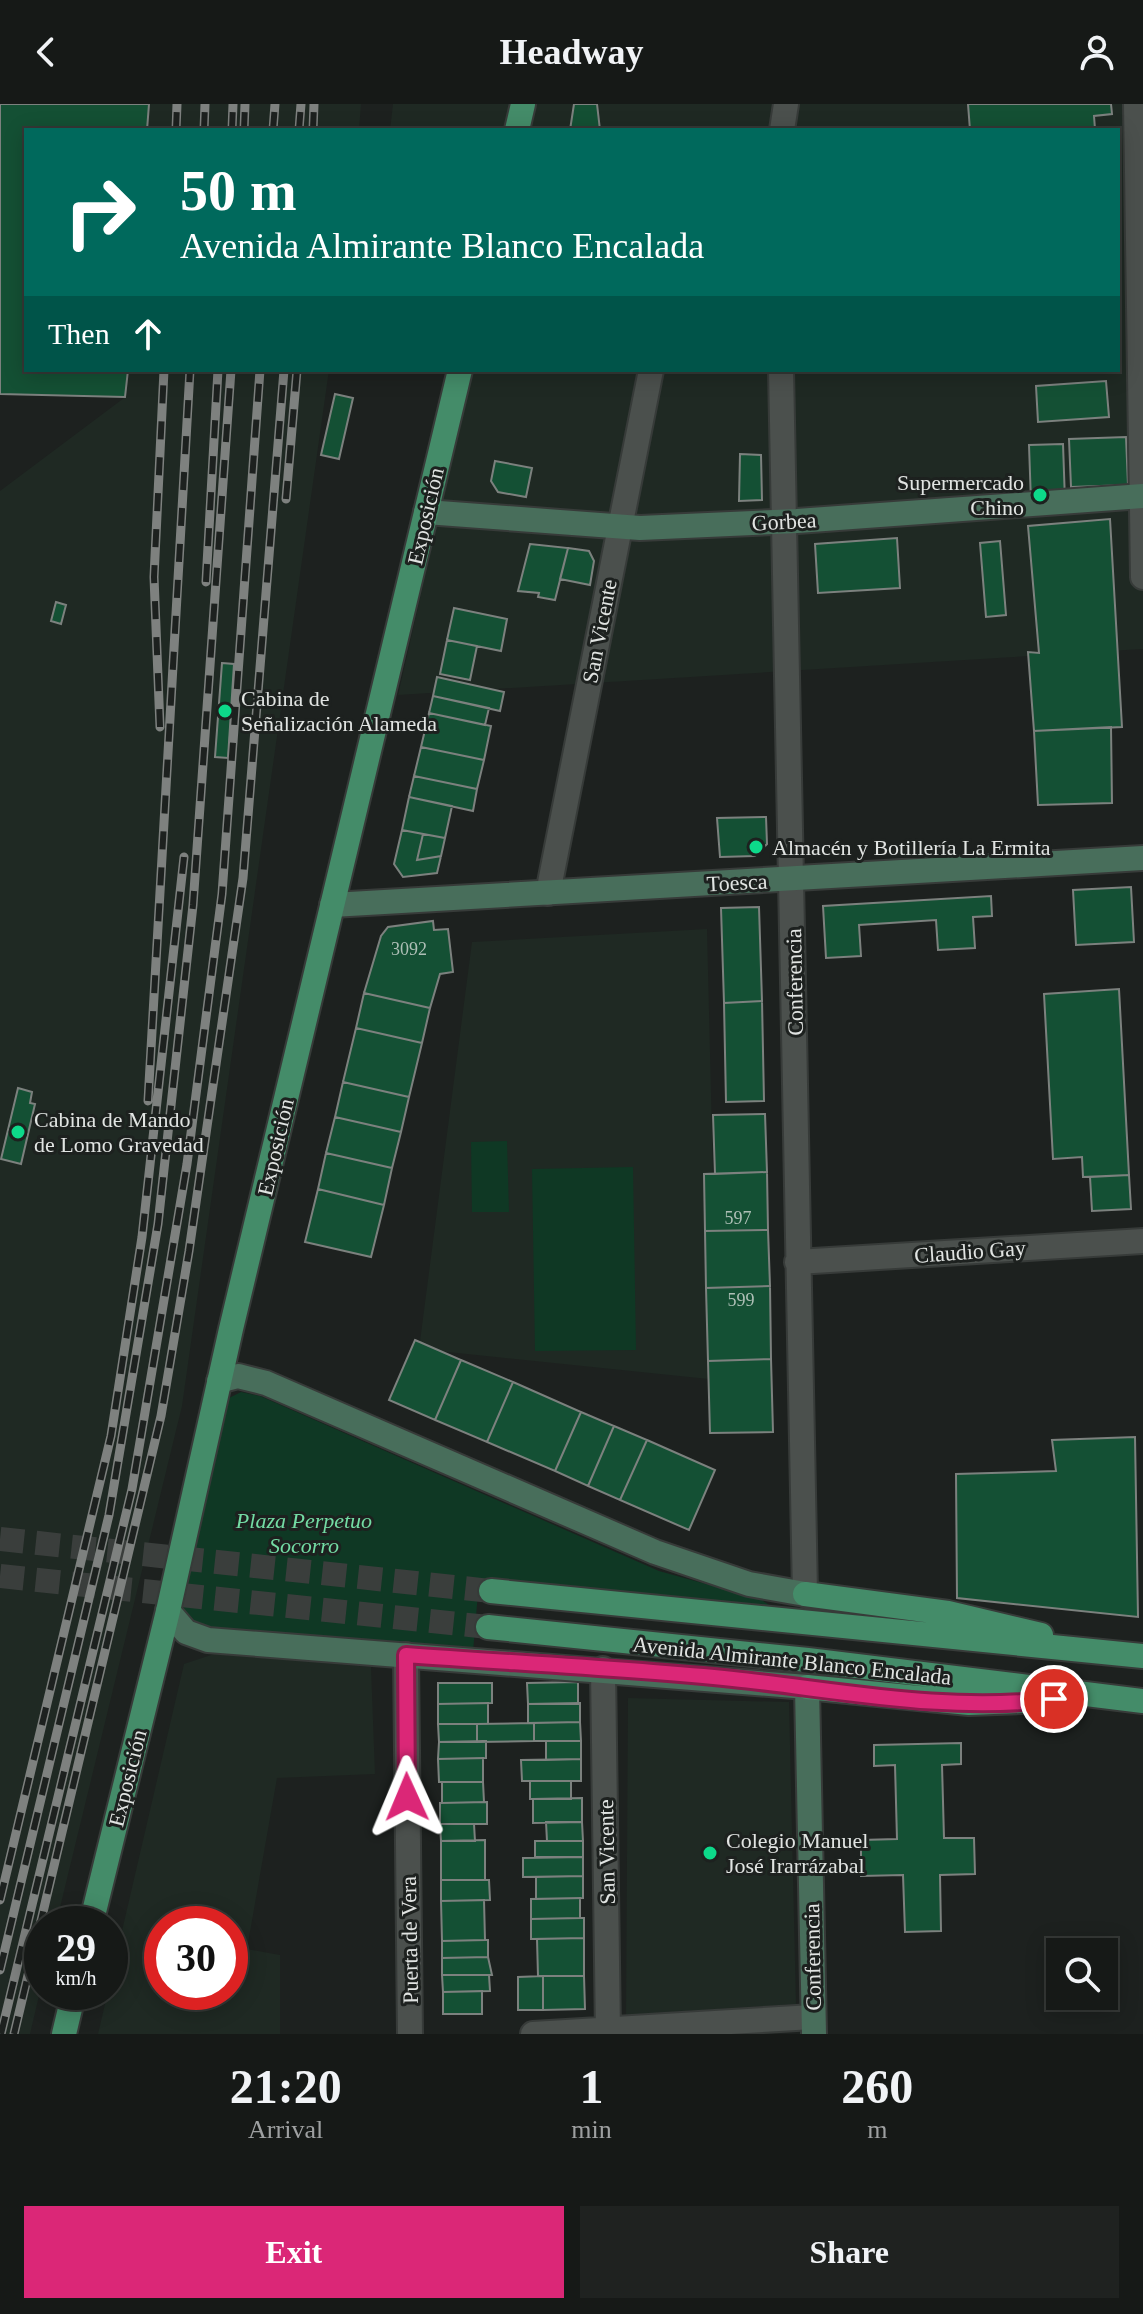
<!DOCTYPE html>
<html lang="en">
<head>
<meta charset="utf-8">
<style>
  :root { --surface:#161917; --page:#1f2220; --text:#f1f3f6; --muted:#9ea0a1; --line:#353836; --accent:#db2777 }
  body { margin:0; font-family:"Times New Roman",serif; background:var(--page); color:var(--text); height:100vh; display:flex; flex-direction:column; font-size:30px; white-space:nowrap }
  * { box-sizing:border-box; margin:0 }
  p { font-size:26px; color:var(--muted) }
  .icon { flex:none; width:44px; height:44px; fill:none; stroke:currentColor; stroke-width:2; stroke-linecap:round; stroke-linejoin:round }
  .map { position:relative; height:1930px; overflow:hidden }
  .panel { display:flex; flex-direction:column; background:var(--surface); flex:1 }
  .panel>* { flex:none }
  .top-card { position:absolute; left:24px; top:24px; width:1096px; height:244px; border-radius:0px; box-shadow:0 4px 20px #0003,0 0 0 2px var(--line); background:#00695c; color:#fff; overflow:hidden }
  .buttons { position:absolute; left:1046px; top:1834px; display:grid; gap:16px }
  .buttons a { display:grid; place-items:center; width:72px; height:72px; border-radius:0px; background:var(--surface); box-shadow:0 4px 20px #0003,0 0 0 2px var(--line); font-size:40px }
  .speed { position:absolute; left:24px; top:1802px; display:flex; gap:16px; font-size:40px; font-weight:700; text-align:center }
  .speed>* { display:grid; place-content:center; width:104px; height:104px; border-radius:50%; background:var(--surface); box-shadow:0 4px 20px #0003,0 0 0 2px var(--line); line-height:1 }
  .speed small { font-size:20px; font-weight:400 }
  .speed .limit { border:12px solid #d22; background:#fff; color:#111 }
  .pin { position:absolute; display:grid; place-items:center; width:68px; height:68px; color:#fff; margin:-34px; border:4px solid #fff; border-radius:50%; box-shadow:0 2px 8px #0007 }
  .me { position:absolute; width:88px; margin:-44px; rotate:359deg; stroke-linejoin:round; filter:drop-shadow(0 0 6px #0008) }
  .turn { display:flex; align-items:center; gap:28px; height:168px; padding:0 24px; font-size:36px }
  .turn .icon { width:104px; height:104px; stroke-width:2.5 }
  .turn b { display:block; font-size:56px; line-height:68px }
  .then { display:flex; align-items:center; height:76px; padding:0 24px; background:#0003; gap:16px; font-size:30px }
  .eta { display:flex; justify-content:space-evenly; align-items:center; height:136px; text-align:center }
  .eta b { font-size:48px; font-weight:800; line-height:56px }
  .cta { display:flex; gap:16px; margin-top:auto; padding:16px 24px }
  .cta a { flex:1; height:92px; border-radius:0px; background:var(--accent); color:#fff; font-size:32px; font-weight:800; line-height:92px; text-align:center }
  .cta a+a { background:var(--page); color:var(--text) }
  header { display:flex; justify-content:space-between; align-items:center; height:104px; padding:0 24px; background:var(--surface); font-size:36px; font-weight:800 }
  .map>svg:first-child { display:block }
  .built { fill:#1f2923; fill-rule:evenodd }
  .green { fill:#0f3824 }
  .building { fill:#145034; stroke:#7c817e; stroke-width:2 }
  .lines { fill:none; stroke-linecap:round; stroke-linejoin:round }
  .primary-tunnel { stroke:#3a3e3c; stroke-width:24; stroke-dasharray:24 12; stroke-linecap:butt }
  .street-casing { stroke:#373b39; stroke-width:28 }
  .secondary-casing { stroke:#373b39; stroke-width:28 }
  .primary-casing { stroke:#373b39; stroke-width:28 }
  .street { stroke:#4b504d; stroke-width:24 }
  .secondary { stroke:#486e5b; stroke-width:24 }
  .primary { stroke:#448c69; stroke-width:24 }
  .rail-casing { stroke:#7e817f; stroke-width:9 }
  .rail { stroke:#1d211f; stroke-width:6; stroke-dasharray:18; stroke-linecap:butt }
  .route-casing { stroke:#8e194d; stroke-width:20 }
  .route { stroke:#db2777; stroke-width:14 }
  .poi-dot { fill:#0dd98a; stroke:#1d211f; stroke-width:3 }
  .labels { text-anchor:middle; stroke-width:6; stroke-linejoin:round; paint-order:stroke }
  .number-label { font-size:18px; fill:#aebfb6 }
  .poi-label { font-size:22px; fill:#e1e4e2; stroke:#1d211f; text-anchor:start }
  .street-label { font-size:22px; fill:#e1e4e2; stroke:#1d211f }
  .park-label { font-size:22px; font-style:italic; fill:#73dca4; stroke:#1d211f }
</style>
</head>
<body>
<header><svg class="icon" aria-label="back" viewBox="0 0 24 24"><path d="M15 5l-7 7 7 7"/></svg>Headway<svg class="icon" aria-label="person" viewBox="0 0 24 24"><circle cx="12" cy="8" r="4"/><path d="M4 21q1-7 8-7t8 7"/></svg></header>
<div class="map">
<svg width="1143" height="1930" viewBox="0 0 1143 1930">
  <rect width="100%" height="100%" fill="#1d211f"/>
  <path class="built" d="M 0,0 L 361,0 L 359,26 L 26,26 L 26,266 L 329,266 L 182,1302 L 56,1820 L 42,1820 L 42,1879 L 30,1930 L 0,1930 L 0,387 L 124,294 L 0,290 Z
    M 393,0 L 1143,0 L 1143,545 L 398,591 L 472,266 L 1118,266 L 1118,26 L 390,26 Z
    M 707,825 L 718,1276 L 419,1245 L 472,838 Z
    M 214,1550 L 371,1563 L 375,1670 L 277,1674 L 247,1845 L 280,1851 L 280,1930 L 98,1930 L 184,1560 ZM 230,1820 L 230,1888 L 162,1888 L 162,1820 Z
    M 628,1594 L 789,1598 L 796,1900 L 626,1911 Z"/>
  <path class="green" d="M 507,1037 L 509,1108 L 472,1108 L 471,1038 Z
    M 633,1063 L 636,1246 L 535,1247 L 532,1065 Z
    M 241,1288 L 260,1292 L 659,1467 L 760,1495 L 772,1503 L 479,1477 L 473,1548 L 199,1529 L 181,1509 L 179,1490 L 227,1295 Z"/>
  <path class="building" d="M 0,0 L 149,0 L 147,26 L 26,26 L 26,266 L 128,266 L 125,293 L 0,290 Z
    M 574,0 L 597,0 L 600,26 L 570,26 Z
    M 968,0 L 1111,0 L 1112,10 L 1094,12 L 1095,25 L 970,26 Z
    M 1106,277 L 1109,313 L 1038,318 L 1036,282 Z
    M 335,290 L 353,294 L 339,355 L 321,351 Z
    M 1126,333 L 1128,381 L 1071,383 L 1069,335 Z
    M 1063,340 L 1065,397 L 1031,398 L 1029,341 Z
    M 740,350 L 761,351 L 762,396 L 739,397 Z
    M 495,357 L 532,364 L 526,393 L 498,388 L 491,377 Z
    M 1110,415 L 1122,623 L 1034,627 L 1028,548 L 1039,549 L 1028,422 Z
    M 897,434 L 900,484 L 818,489 L 815,440 Z
    M 1000,437 L 1006,511 L 986,513 L 980,439 Z
    M 530,440 L 568,444 L 555,496 L 538,493 L 539,489 L 518,487 Z
    M 568,444 L 589,447 L 594,457 L 590,481 L 560,475 Z
    M 56,498 L 66,501 L 61,520 L 51,517 Z
    M 454,504 L 507,515 L 501,547 L 447,536 Z
    M 447,536 L 477,542 L 470,576 L 440,570 Z
    M 222,559 L 234,560 L 228,654 L 215,653 Z
    M 437,573 L 504,588 L 500,607 L 433,592 Z
    M 433,592 L 489,604 L 485,621 L 429,609 Z
    M 429,609 L 491,622 L 484,656 L 421,643 Z
    M 1111,623 L 1112,699 L 1038,701 L 1034,627 Z
    M 421,643 L 484,656 L 477,685 L 414,672 Z
    M 414,672 L 477,685 L 473,707 L 409,693 Z
    M 409,693 L 452,702 L 445,734 L 402,726 Z
    M 766,713 L 767,740 L 755,752 L 720,753 L 717,714 Z
    M 402,726 L 423,730 L 417,756 L 441,752 L 437,769 L 403,773 L 394,760 Z
    M 423,730 L 445,734 L 441,752 L 417,756 Z
    M 1131,783 L 1134,838 L 1076,841 L 1073,786 Z
    M 991,792 L 992,812 L 973,813 L 975,844 L 938,846 L 936,816 L 859,821 L 861,852 L 826,854 L 823,802 Z
    M 759,803 L 762,897 L 724,899 L 721,804 Z
    M 433,817 L 434,826 L 448,825 L 453,868 L 440,870 L 430,904 L 364,889 L 381,832 L 388,823 Z
    M 1119,885 L 1129,1071 L 1083,1073 L 1082,1053 L 1053,1055 L 1044,890 Z
    M 364,889 L 430,904 L 422,939 L 356,924 Z
    M 762,897 L 764,997 L 726,998 L 724,899 Z
    M 356,924 L 422,939 L 409,993 L 343,978 Z
    M 343,978 L 409,993 L 401,1028 L 335,1013 Z
    M 18,984 L 32,988 L 30,999 L 35,1000 L 21,1060 L 1,1055 Z
    M 765,1010 L 767,1068 L 715,1070 L 713,1011 Z
    M 335,1013 L 401,1028 L 392,1064 L 326,1049 Z
    M 326,1049 L 392,1064 L 384,1101 L 318,1085 Z
    M 767,1068 L 768,1126 L 705,1127 L 704,1070 Z
    M 1129,1071 L 1131,1105 L 1092,1107 L 1090,1073 Z
    M 318,1085 L 384,1101 L 371,1153 L 305,1138 Z
    M 768,1126 L 770,1182 L 706,1184 L 705,1127 Z
    M 770,1182 L 771,1255 L 708,1257 L 706,1184 Z
    M 415,1236 L 461,1256 L 435,1316 L 389,1296 Z
    M 771,1255 L 773,1328 L 710,1329 L 708,1257 Z
    M 461,1256 L 513,1278 L 487,1338 L 435,1316 Z
    M 513,1278 L 581,1308 L 555,1367 L 487,1338 Z
    M 581,1308 L 614,1322 L 588,1382 L 555,1367 Z
    M 614,1322 L 647,1336 L 620,1396 L 588,1382 Z
    M 1135,1333 L 1138,1513 L 957,1494 L 956,1370 L 1056,1367 L 1052,1336 Z
    M 647,1336 L 715,1366 L 689,1426 L 620,1396 Z
    M 578,1578 L 578,1600 L 528,1600 L 527,1579 Z
    M 438,1579 L 492,1579 L 492,1599 L 438,1600 Z
    M 488,1599 L 488,1620 L 438,1620 L 438,1600 Z
    M 580,1599 L 580,1618 L 528,1619 L 528,1600 Z
    M 580,1618 L 581,1637 L 534,1637 L 534,1619 Z
    M 534,1619 L 534,1637 L 477,1638 L 477,1620 Z
    M 438,1620 L 477,1620 L 477,1638 L 439,1638 Z
    M 486,1637 L 486,1654 L 438,1655 L 439,1638 Z
    M 546,1637 L 581,1637 L 581,1655 L 546,1656 Z
    M 961,1639 L 961,1660 L 942,1661 L 944,1734 L 974,1734 L 975,1770 L 940,1771 L 941,1827 L 905,1828 L 903,1771 L 861,1772 L 861,1736 L 897,1735 L 895,1661 L 874,1662 L 874,1641 Z
    M 483,1654 L 483,1678 L 439,1678 L 438,1655 Z
    M 581,1655 L 581,1677 L 522,1677 L 521,1656 Z
    M 530,1677 L 571,1677 L 571,1695 L 530,1695 Z
    M 442,1678 L 483,1678 L 484,1698 L 442,1699 Z
    M 582,1694 L 582,1718 L 533,1719 L 533,1695 Z
    M 487,1698 L 487,1720 L 440,1720 L 440,1699 Z
    M 546,1718 L 582,1718 L 583,1737 L 547,1737 Z
    M 440,1720 L 474,1720 L 475,1737 L 441,1737 Z
    M 485,1736 L 485,1776 L 441,1776 L 441,1737 Z
    M 535,1737 L 583,1737 L 583,1753 L 535,1753 Z
    M 583,1753 L 583,1772 L 523,1773 L 523,1754 Z
    M 583,1772 L 583,1794 L 536,1795 L 536,1773 Z
    M 441,1776 L 489,1776 L 490,1796 L 441,1797 Z
    M 580,1794 L 580,1814 L 531,1815 L 531,1795 Z
    M 484,1796 L 485,1836 L 442,1837 L 441,1797 Z
    M 580,1814 L 584,1814 L 584,1834 L 531,1835 L 531,1815 Z
    M 584,1834 L 584,1872 L 538,1872 L 537,1835 Z
    M 485,1836 L 488,1836 L 488,1853 L 442,1854 L 442,1837 Z
    M 488,1853 L 492,1871 L 442,1871 L 442,1854 Z
    M 442,1871 L 489,1871 L 490,1887 L 443,1888 Z
    M 543,1872 L 543,1906 L 518,1906 L 518,1873 Z
    M 543,1872 L 584,1872 L 585,1905 L 543,1906 Z
    M 482,1887 L 482,1910 L 443,1910 L 443,1888 Z"/>
  <g class="lines">
    <path class="primary-tunnel" d="M 0,1435 L 491,1487
      M 0,1472 L 488,1523"/>
    <defs>
      <path id="street" d="M 1136,0 L 1143,473
        M 782,26 L 786,0
        M 781,266 L 805,1490
        M 548,789 L 651,266
        M 797,1158 L 1143,1137
        M 406,1551 L 410,1930
        M 603,1565 L 608,1930
        M 533,1930 L 813,1913"/>
      <path id="secondary" d="M 426,408 L 640,424 L 797,417 L 1143,392
        M 332,801 L 1143,754
        M 219,1277 L 238,1272 L 266,1279 L 655,1448 L 749,1480 L 805,1490
        M 168,1507 L 186,1528 L 208,1536 L 807,1583 L 814,1930"/>
      <path id="primary" d="M 517,26 L 523,0
        M 491,1487 L 1143,1552
        M 805,1490 L 948,1509 L 1041,1531
        M 488,1523 L 808,1556 L 1143,1597
        M 807,1583 L 969,1599 L 1047,1596
        M 91,1820 L 168,1507 L 231,1225 L 460,266
        M 64,1930 L 74,1888"/>
    </defs>
    <use href="#street" class="street-casing"/>
    <use href="#secondary" class="secondary-casing"/>
    <use href="#primary" class="primary-casing"/>
    <use href="#street" class="street"/>
    <use href="#secondary" class="secondary"/>
    <use href="#primary" class="primary"/>
    <defs>
      <path id="rail" d="M 176,26 L 177,0
        M 204,26 L 205,0
        M 232,26 L 233,0
        M 244,26 L 245,0
        M 273,26 L 275,0
        M 299,26 L 301,0
        M 313,26 L 314,0
        M 286,395 L 297,266
        M 206,478 L 218,266
        M 160,623 L 154,473 L 164,266
        M 148,997 L 190,266
        M 0,1796 L 111,1332 L 142,1133 L 184,753
        M 0,1866 L 109,1411 L 158,1120 L 193,801 L 231,266
        M 1,1930 L 132,1385 L 187,1060 L 222,790 L 260,266
        M 14,1930 L 161,1312 L 189,1147 L 243,774 L 284,266"/>
    </defs>
    <use href="#rail" class="rail-casing"/>
    <use href="#rail" class="rail"/>
  </g>
  <g class="lines">
    <defs>
      <path id="route" d="M 407,1693 L 406,1551 C 515,1559 624,1564 733,1575 C 838,1586 948,1609 1054,1595"/>
    </defs>
    <use href="#route" class="route-casing"/>
    <use href="#route" class="route"/>
  </g>
  <g class="poi-dot">
    <circle cx="1040" cy="391" r="8"/>
    <circle cx="225" cy="607" r="8"/>
    <circle cx="756" cy="743" r="8"/>
    <circle cx="18" cy="1028" r="8"/>
    <circle cx="710" cy="1749" r="8"/>
  </g>
  <g class="labels">
    <g class="number-label">
      <text x="409" y="851">3092</text>
      <text x="738" y="1120">597</text>
      <text x="741" y="1202">599</text>
    </g>
    <g class="poi-label">
      <text x="1024" y="386" text-anchor="end">Supermercado<tspan x="1024" dy="25">Chino</tspan></text>
      <text x="241" y="602">Cabina de<tspan x="241" dy="25">Señalización Alameda</tspan></text>
      <text x="772" y="751">Almacén y Botillería La Ermita</text>
      <text x="34" y="1023">Cabina de Mando<tspan x="34" dy="25">de Lomo Gravedad</tspan></text>
      <text x="726" y="1744">Colegio Manuel<tspan x="726" dy="25">José Irarrázabal</tspan></text>
    </g>
    <g class="street-label">
      <text transform="translate(425 412) rotate(-77)" y="8">Exposición</text>
      <text transform="translate(784 417) rotate(-3)" y="8">Gorbea</text>
      <text transform="translate(599 527) rotate(-79)" y="8">San Vicente</text>
      <text transform="translate(737 778) rotate(-3)" y="8">Toesca</text>
      <text transform="translate(794 878) rotate(-91)" y="8">Conferencia</text>
      <text transform="translate(275 1043) rotate(-77)" y="8">Exposición</text>
      <text transform="translate(970 1147) rotate(-4)" y="8">Claudio Gay</text>
      <text transform="translate(792 1556) rotate(6)" y="8">Avenida Almirante Blanco Encalada</text>
      <text transform="translate(127 1674) rotate(-76)" y="8">Exposición</text>
      <text transform="translate(606 1748) rotate(-91)" y="8">San Vicente</text>
      <text transform="translate(409 1836) rotate(-91)" y="8">Puerta de Vera</text>
      <text transform="translate(812 1853) rotate(-91)" y="8">Conferencia</text>
    </g>
    <g class="park-label">
      <text x="304" y="1424">Plaza Perpetuo<tspan x="304" dy="25">Socorro</tspan></text>
    </g>
  </g>
</svg>
<div class="buttons">
<a><svg class="icon" aria-label="search" viewBox="0 0 24 24"><circle cx="10" cy="10" r="6"/><path d="M15 15l6 6"/></svg></a>
</div>
<div class="speed"><div>29<small>km/h</small></div><div class="limit">30</div></div>
<div class="pin" style="left:1054px;top:1595px;background:#d93025"><svg class="icon" aria-label="arrive" viewBox="0 0 24 24"><path d="M6 21V4h12l-3 4 3 4H6"/></svg></div>
<svg class="me" style="left:407px;top:1693px" viewBox="-20 -20 40 40"><path d="M0-17L14 15 0 8-14 15z" fill="#db2777" stroke="#fff" stroke-width="4"/></svg>
<div class="top-card">
<div class="turn"><svg class="icon" aria-label="right" viewBox="0 0 24 24"><path d="M7 20v-9h11M14 6l5 5-5 5"/></svg><div><b>50 m</b>Avenida Almirante Blanco Encalada</div></div>
<div class="then">Then<svg class="icon" aria-label="ahead" viewBox="0 0 24 24"><path d="M12 20V5M6 11l6-6 6 6"/></svg></div>
</div>
</div>
<section class="panel">
<div class="eta">
<div><b>21:20</b><p>Arrival</p></div>
<div><b>1</b><p>min</p></div>
<div><b>260</b><p>m</p></div>
</div>
<div class="cta"><a>Exit</a><a>Share</a></div>
</section>
</body>
</html>
